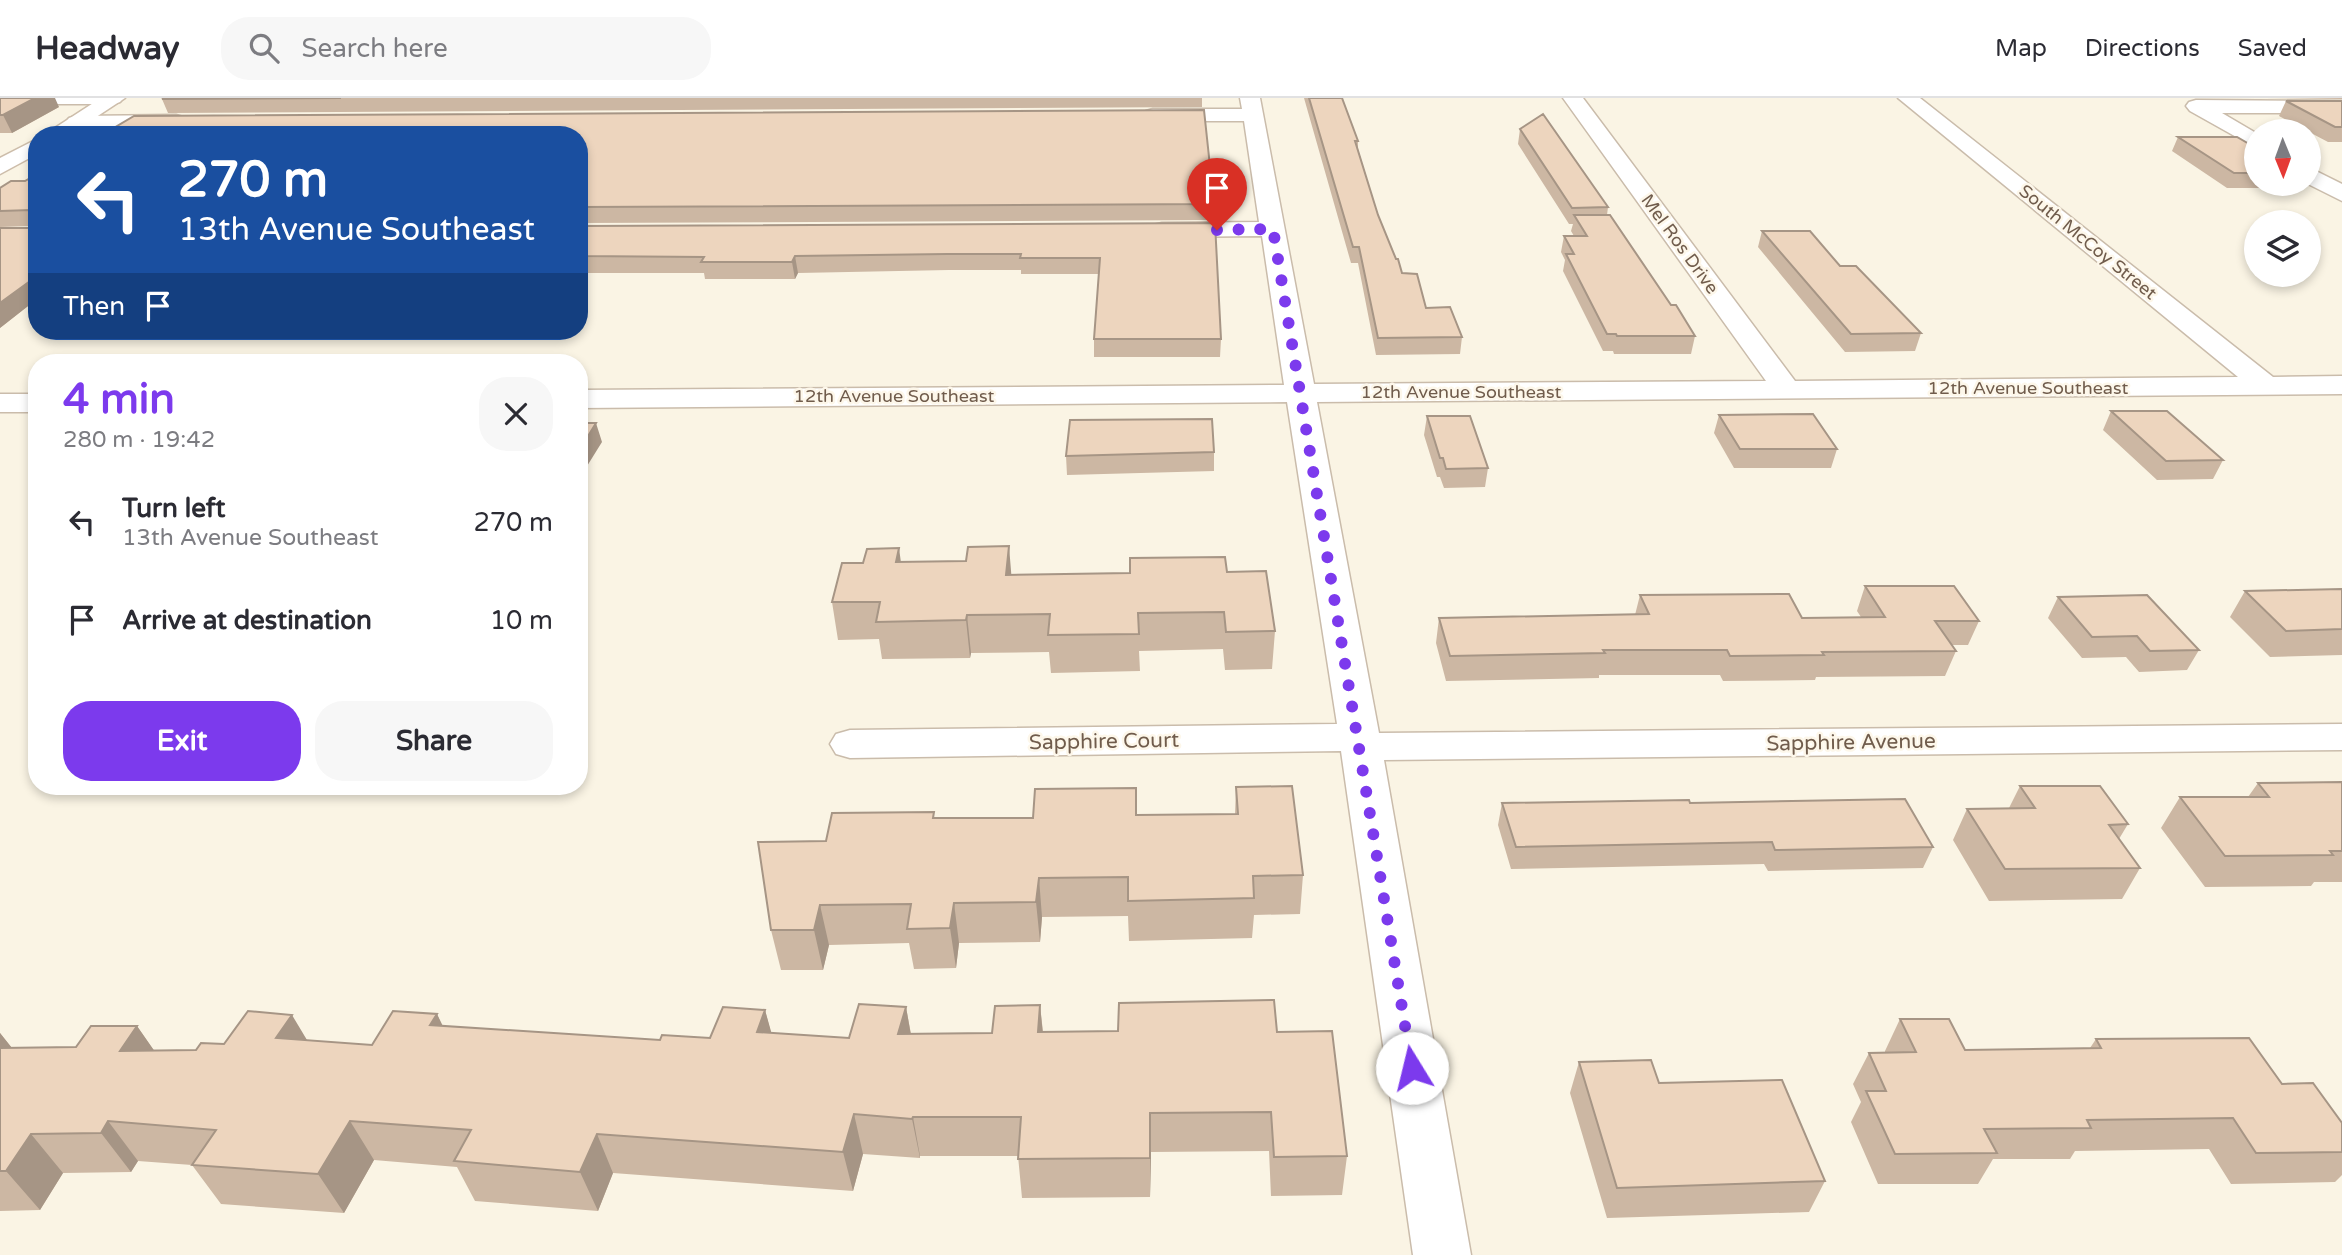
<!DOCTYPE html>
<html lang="en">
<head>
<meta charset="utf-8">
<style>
  :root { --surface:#fff; --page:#f7f7f7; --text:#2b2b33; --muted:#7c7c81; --line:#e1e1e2; --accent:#7c3aed }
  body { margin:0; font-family:"Varela Round",sans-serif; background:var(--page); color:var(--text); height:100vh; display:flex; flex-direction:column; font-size:26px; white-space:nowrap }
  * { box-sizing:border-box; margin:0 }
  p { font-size:23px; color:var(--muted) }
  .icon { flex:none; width:38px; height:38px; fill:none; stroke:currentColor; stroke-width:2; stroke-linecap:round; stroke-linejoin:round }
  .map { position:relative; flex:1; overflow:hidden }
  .sheet { position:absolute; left:28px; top:256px; width:560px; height:441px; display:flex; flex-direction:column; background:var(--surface); border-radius:28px; box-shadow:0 4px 10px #0003 }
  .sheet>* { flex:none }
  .guide { position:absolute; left:28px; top:28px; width:560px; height:214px; border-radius:28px; box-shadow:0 4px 10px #0003; background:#1a4fa0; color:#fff; overflow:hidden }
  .needle { width:46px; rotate:179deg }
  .controls { position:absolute; left:2244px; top:21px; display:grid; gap:14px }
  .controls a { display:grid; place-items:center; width:77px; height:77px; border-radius:50%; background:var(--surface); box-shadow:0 4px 10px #0003; font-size:35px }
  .pin { position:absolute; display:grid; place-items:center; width:60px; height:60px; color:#fff; margin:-72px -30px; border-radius:50% 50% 50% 0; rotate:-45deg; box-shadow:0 0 7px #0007 }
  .pin .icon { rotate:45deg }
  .me { position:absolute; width:77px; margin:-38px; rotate:351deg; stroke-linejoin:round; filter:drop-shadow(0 0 5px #0008) }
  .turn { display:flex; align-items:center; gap:24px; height:147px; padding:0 35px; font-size:32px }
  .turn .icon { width:91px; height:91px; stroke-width:2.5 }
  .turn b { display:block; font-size:49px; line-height:60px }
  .then { display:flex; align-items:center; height:66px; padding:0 35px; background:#0003; gap:14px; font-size:26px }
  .round { display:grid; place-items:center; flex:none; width:74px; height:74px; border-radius:28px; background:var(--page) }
  .head { display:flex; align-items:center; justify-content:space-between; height:119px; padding:0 35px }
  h1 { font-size:42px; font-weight:700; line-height:52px; color:var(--accent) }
  .button { display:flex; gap:14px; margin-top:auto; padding:14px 35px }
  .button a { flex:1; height:80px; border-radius:28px; background:var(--accent); color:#fff; font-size:28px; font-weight:700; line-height:80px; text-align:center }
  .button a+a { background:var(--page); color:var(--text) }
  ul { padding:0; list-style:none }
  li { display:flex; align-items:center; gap:21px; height:98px; padding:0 35px }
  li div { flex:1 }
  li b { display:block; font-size:26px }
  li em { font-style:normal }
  header { display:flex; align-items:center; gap:42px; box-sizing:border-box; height:98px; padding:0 35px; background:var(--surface); border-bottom:2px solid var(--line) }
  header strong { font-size:33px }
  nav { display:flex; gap:38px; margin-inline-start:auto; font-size:24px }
  .search { width:490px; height:63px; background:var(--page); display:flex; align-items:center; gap:18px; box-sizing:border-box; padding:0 24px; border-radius:28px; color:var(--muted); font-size:26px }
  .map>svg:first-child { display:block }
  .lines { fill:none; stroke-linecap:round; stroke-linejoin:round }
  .street-casing { stroke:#cabcab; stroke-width:3 }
  .secondary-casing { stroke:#cdbdaa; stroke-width:3 }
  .street { fill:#fff; fill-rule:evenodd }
  .secondary { fill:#fff; fill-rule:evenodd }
  .wall { fill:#ccb7a3 }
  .shaded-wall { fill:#a69585 }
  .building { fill:#edd5be; stroke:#a69585; stroke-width:2 }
  .route { stroke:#7c3aed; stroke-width:12; stroke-dasharray:0 21.6 }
  .labels { text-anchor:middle; stroke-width:5; stroke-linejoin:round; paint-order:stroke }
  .far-street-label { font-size:18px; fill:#705c4c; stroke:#fdf7ea }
  .street-label { font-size:21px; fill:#705c4c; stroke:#fdf7ea }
</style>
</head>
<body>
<header>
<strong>Headway</strong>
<div class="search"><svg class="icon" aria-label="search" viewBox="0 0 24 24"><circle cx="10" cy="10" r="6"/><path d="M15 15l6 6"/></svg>Search here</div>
<nav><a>Map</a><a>Directions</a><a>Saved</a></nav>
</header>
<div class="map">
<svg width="2342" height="1157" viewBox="0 0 2342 1157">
  <rect width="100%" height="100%" fill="#faf4e4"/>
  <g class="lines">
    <defs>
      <path id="street" d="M 0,0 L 123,0 L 120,4 L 113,6 L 0,6 Z
        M 1240,0 L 1260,0 L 1314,286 L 1766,283 L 1563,0 L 1583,0 L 1795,283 L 2238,279 L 1898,0 L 1920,0 L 2273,279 L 2342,278 L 2342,296 L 1317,304 L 1379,635 L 2342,626 L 2342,652 L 1384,662 L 1471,1157 L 1413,1157 L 1341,653 L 850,660 L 836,656 L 830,646 L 836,636 L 850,632 L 1337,626 L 1287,304 L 579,310 L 579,292 L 1284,287 L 1262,138 L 1162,139 L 1153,137 L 1150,132 L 1153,127 L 1162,125 L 1259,124 L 1244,23 L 1153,23 L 1146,21 L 1143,17 L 1146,13 L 1153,11 L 1242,11 Z
        M 2196,2 L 2342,3 L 2342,15 L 2222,15 L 2256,35 L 2256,50 L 2190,13 L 2186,8 L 2189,4 Z
        M 176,17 L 183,19 L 186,23 L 183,27 L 76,30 L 69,28 L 66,24 L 69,20 L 76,18 Z
        M 2308,69 L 2342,86 L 2342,103 L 2308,86 Z
        M 0,296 L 37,296 L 37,314 L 0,314 Z"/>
      <path id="secondary" d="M 101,0 L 125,0 L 69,37 L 44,37 Z
        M 37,41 L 37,56 L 0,76 L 0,60 Z"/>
    </defs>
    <use href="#street" class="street-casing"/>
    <use href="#secondary" class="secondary-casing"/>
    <use href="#street" class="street"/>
    <use href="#secondary" class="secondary"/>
  </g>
  <path class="wall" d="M 0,0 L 59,9 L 12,35 L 0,35 Z
    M 164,0 L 1202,0 L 1202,9 L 168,15 L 162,1 Z
    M 1304,0 L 1342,0 L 1358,43 L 1358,51 L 1378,117 L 1402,175 L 1426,210 L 1462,239 L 1460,256 L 1376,257 L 1358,165 L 1351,165 Z
    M 2265,0 L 2342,0 L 2342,1 Z
    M 2286,3 L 2342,3 L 2342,44 L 2328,44 L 2279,18 Z
    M 1520,31 L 1608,109 L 1607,117 L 1671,207 L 1695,238 L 1691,256 L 1614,256 L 1613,253 L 1603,253 L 1563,173 L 1565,162 L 1561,154 L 1564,138 L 1574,138 L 1571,133 L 1573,126 L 1569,126 L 1518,46 Z
    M 579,37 L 1214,106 L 1214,122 L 579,125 Z
    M 2178,39 L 2256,50 L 2256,86 L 2290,86 L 2288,90 L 2227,90 L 2172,53 Z
    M 37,76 L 37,201 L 0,230 L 31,128 L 0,129 L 0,90 L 25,83 Z
    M 1215,125 L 1221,241 L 1220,259 L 1094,259 L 1094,241 L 1099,176 L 1021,176 L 1021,172 L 949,172 L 798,175 L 795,181 L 705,181 L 704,175 L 579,175 L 579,128 Z
    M 1762,133 L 1840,168 L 1921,235 L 1915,253 L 1845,254 L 1758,149 Z
    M 2111,313 L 2223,362 L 2213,381 L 2157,382 L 2103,332 Z
    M 1719,317 L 1837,351 L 1831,370 L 1734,370 L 1714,335 Z
    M 1427,318 L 1488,370 L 1485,389 L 1444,390 L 1440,379 L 1437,379 L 1424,337 Z
    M 1214,354 L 1214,373 L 1067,377 L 1066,358 Z
    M 901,464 L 1012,477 L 1227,474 L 1275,533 L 1272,571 L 1225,572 L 1223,551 L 1139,553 L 1140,573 L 1051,575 L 1049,554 L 971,555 L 970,560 L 882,561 L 879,541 L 838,542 L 832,504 L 863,465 Z
    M 1865,488 L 1979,523 L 1968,547 L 1952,547 L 1956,553 L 1945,578 L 1816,579 L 1815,582 L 1723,583 L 1720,577 L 1599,577 L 1599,580 L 1446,583 L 1436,545 L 1439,520 L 1635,517 L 1640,497 L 1802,520 L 1861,519 L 1857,513 Z
    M 2342,491 L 2342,557 L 2270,559 L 2230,519 L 2245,493 Z
    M 2058,499 L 2199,552 L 2187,572 L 2139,574 L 2126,559 L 2082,560 L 2048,520 Z
    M 2342,684 L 2342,784 L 2314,784 L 2311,788 L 2205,789 L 2161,730 L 2180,699 L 2248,699 L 2258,685 Z
    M 2020,688 L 2128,726 L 2119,741 L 2140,770 L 2122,801 L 1989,803 L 1953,742 L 1967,711 L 2009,710 Z
    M 1236,689 L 1303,777 L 1300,816 L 1254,817 L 1252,840 L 1129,843 L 1128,818 L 1042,819 L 1040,844 L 959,845 L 956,870 L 914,871 L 909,845 L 829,847 L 823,872 L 781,872 L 771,832 L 826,743 L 935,720 L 1033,720 L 1137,717 L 1235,716 Z
    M 1502,705 L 1690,705 L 1933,749 L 1923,770 L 1768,773 L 1764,766 L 1511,771 L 1498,727 Z
    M 1040,907 L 1043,934 L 1277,934 L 1347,1058 L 1342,1097 L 1271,1098 L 1269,1053 L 1151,1054 L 1150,1099 L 1022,1100 L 1018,1058 L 920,1058 L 920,1060 L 863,1056 L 853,1093 L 613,1075 L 598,1113 L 475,1103 L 457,1069 L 374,1062 L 344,1115 L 221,1106 L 192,1067 L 138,1063 L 131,1074 L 63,1075 L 40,1112 L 0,1113 L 0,935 L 12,950 L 76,949 L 137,928 L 154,953 L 196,952 L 224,946 L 307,942 L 372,947 L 437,916 L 442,928 L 660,942 L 710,940 L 765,912 L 771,935 L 849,940 L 906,909 L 911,936 L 992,935 Z
    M 1900,921 L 1965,952 L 2090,950 L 2096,941 L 2282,986 L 2342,1025 L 2342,1077 L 2335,1084 L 2231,1086 L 2209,1051 L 2075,1053 L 2070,1061 L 1993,1061 L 1978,1086 L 1878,1086 L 1851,1024 L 1861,1004 L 1853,986 L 1869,955 L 1885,954 L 1885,953 Z
    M 1579,964 L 1659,985 L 1825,1083 L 1809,1114 L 1607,1120 L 1570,995 Z"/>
  <path class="shaded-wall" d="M 35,0 L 55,0 L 59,9 L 12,35 L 3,17 Z
    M 795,158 L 798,175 L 795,181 L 792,164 Z
    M 37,178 L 37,201 L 0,230 L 0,205 Z
    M 596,325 L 602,344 L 579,381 L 579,353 Z
    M 1009,448 L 1012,485 L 1006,477 Z
    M 899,450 L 904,487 L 896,464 Z
    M 967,517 L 971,555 L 970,560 L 966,522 Z
    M 1039,780 L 1042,819 L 1040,844 L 1036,804 Z
    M 954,805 L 959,845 L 956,870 L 950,830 Z
    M 820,807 L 829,847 L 823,872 L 814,832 Z
    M 1040,907 L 1044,947 L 1038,934 Z
    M 906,909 L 913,949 L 898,936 Z
    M 765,912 L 776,951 L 757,934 Z
    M 437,916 L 456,955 L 430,927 Z
    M 292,917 L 316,957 L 276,940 Z
    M 137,928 L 165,968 L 120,953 Z
    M 0,935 L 27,969 L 0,975 Z
    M 1150,1015 L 1151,1054 L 1150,1099 Z
    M 854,1016 L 863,1056 L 853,1093 L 843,1054 Z
    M 913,1019 L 920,1058 L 920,1060 L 912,1021 Z
    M 108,1023 L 138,1063 L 131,1074 L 101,1035 Z
    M 350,1023 L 374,1062 L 344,1115 L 318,1076 Z
    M 31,1036 L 63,1075 L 40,1112 L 6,1073 Z
    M 597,1036 L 613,1075 L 598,1113 L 580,1074 Z"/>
  <path class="building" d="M 0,0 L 35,0 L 3,17 L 0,17 Z
    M 164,0 L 341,0 L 162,1 Z
    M 1309,0 L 1342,0 L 1358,43 L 1355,43 L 1378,117 L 1396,161 L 1398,161 L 1402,175 L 1417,176 L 1426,210 L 1450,209 L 1462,239 L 1378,240 L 1359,149 L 1353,149 Z
    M 2286,3 L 2342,3 L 2342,29 L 2335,29 Z
    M 1204,12 L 1214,106 L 579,109 L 579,37 L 102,37 L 134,18 Z
    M 1543,16 L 1608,109 L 1572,110 L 1520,31 Z
    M 2178,39 L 2237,39 L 2256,50 L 2256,75 L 2234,75 Z
    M 37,76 L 37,178 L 0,205 L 0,130 L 31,130 L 31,112 L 0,113 L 0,90 L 11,83 L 25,83 Z
    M 1574,117 L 1610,117 L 1671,207 L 1676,207 L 1695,238 L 1617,238 L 1616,236 L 1607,236 L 1566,156 L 1574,156 L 1564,138 L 1587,138 Z
    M 1215,125 L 1221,241 L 1094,241 L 1100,160 L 1020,160 L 1021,156 L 947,156 L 795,158 L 792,164 L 701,164 L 704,159 L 579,158 L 579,128 Z
    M 1762,133 L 1810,133 L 1840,168 L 1856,168 L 1921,235 L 1851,236 Z
    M 2111,313 L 2167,313 L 2223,362 L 2166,363 Z
    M 1813,316 L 1837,351 L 1740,351 L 1719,317 Z
    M 1427,318 L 1470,318 L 1488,370 L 1446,371 L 1443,360 L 1440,360 Z
    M 1212,321 L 1214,354 L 1066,358 L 1070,322 Z
    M 579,325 L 596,325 L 579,353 Z
    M 1009,448 L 1006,477 L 1130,475 L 1130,460 L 1225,459 L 1227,474 L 1266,473 L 1275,533 L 1226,534 L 1224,514 L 1138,515 L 1139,536 L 1048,537 L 1050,516 L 967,517 L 966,522 L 876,524 L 880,504 L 832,504 L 842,465 L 863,465 L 867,451 L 899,450 L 896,464 L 966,463 L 968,449 Z
    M 1865,488 L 1954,488 L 1979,523 L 1935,523 L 1956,553 L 1822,554 L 1824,557 L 1730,558 L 1727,552 L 1603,552 L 1605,555 L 1450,558 L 1439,520 L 1649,516 L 1640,497 L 1789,496 L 1802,520 L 1885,519 Z
    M 2342,491 L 2342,531 L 2286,533 L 2245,493 Z
    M 2147,497 L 2199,552 L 2150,553 L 2137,538 L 2092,539 L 2058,499 Z
    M 2342,684 L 2342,753 L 2330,753 L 2333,757 L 2225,758 L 2180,699 L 2269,699 L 2258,685 Z
    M 1292,688 L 1303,777 L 1253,778 L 1254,800 L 1128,803 L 1128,779 L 1039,780 L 1036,804 L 954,805 L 950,830 L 907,831 L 911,806 L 820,807 L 814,832 L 771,832 L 758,744 L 826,743 L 832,715 L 934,714 L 933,720 L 1033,720 L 1035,691 L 1136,690 L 1136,717 L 1238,716 L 1236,689 Z
    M 2020,688 L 2100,688 L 2128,726 L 2109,727 L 2140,770 L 2005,771 L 1967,711 L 2035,710 Z
    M 1905,701 L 1933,749 L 1775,752 L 1772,744 L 1516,749 L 1502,705 L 1689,702 L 1690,705 Z
    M 1274,902 L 1277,934 L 1332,933 L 1347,1058 L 1274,1059 L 1271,1014 L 1150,1015 L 1150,1060 L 1018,1061 L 1021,1019 L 913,1019 L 912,1021 L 854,1016 L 843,1054 L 597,1036 L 580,1074 L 454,1063 L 471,1032 L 350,1023 L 318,1076 L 192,1067 L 216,1032 L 108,1023 L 101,1035 L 31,1036 L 6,1073 L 0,1073 L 0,950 L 76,949 L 91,928 L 137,928 L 120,953 L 196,952 L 201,945 L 224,946 L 248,913 L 292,917 L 276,940 L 372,947 L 393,913 L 437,916 L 430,927 L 660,942 L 662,937 L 710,940 L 723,909 L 765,912 L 757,934 L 849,940 L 859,906 L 906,909 L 898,936 L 992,935 L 995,908 L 1040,907 L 1038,934 L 1118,933 L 1119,905 Z
    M 1900,921 L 1949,921 L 1965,952 L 2101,950 L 2096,941 L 2249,940 L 2282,986 L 2313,985 L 2342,1025 L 2342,1054 L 2256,1055 L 2233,1020 L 2087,1022 L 2091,1030 L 1984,1031 L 1997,1055 L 1895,1056 L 1866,993 L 1886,993 L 1869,955 L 1916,954 Z
    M 1651,962 L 1659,985 L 1782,982 L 1825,1083 L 1617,1090 L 1579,964 Z"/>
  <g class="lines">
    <path class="route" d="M 1217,132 L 1273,131 L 1412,970"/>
  </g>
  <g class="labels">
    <g class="far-street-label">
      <text transform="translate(2088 144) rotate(39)" y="6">South McCoy Street</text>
      <text transform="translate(1680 146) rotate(54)" y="6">Mel Ros Drive</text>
      <text x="2028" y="296">12th Avenue Southeast</text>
      <text x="1461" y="300">12th Avenue Southeast</text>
      <text x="894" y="304">12th Avenue Southeast</text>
    </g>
    <g class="street-label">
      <text transform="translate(1104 643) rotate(-1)" y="7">Sapphire Court</text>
      <text transform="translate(1851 644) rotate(-1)" y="7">Sapphire Avenue</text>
    </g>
  </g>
</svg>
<div class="controls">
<a><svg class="needle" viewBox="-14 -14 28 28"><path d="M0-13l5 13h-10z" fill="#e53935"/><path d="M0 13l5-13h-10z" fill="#7c7c81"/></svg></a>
<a><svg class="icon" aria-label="layers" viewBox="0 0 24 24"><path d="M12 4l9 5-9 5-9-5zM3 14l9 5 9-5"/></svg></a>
</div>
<div class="pin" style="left:1217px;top:132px;background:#d93025"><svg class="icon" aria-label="arrive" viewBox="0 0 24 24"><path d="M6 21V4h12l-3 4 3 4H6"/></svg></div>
<svg class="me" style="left:1412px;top:970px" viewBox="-20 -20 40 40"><circle r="19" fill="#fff"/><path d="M0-13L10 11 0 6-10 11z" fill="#7c3aed"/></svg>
<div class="guide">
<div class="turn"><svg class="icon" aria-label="left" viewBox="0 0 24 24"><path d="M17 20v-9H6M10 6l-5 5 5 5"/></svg><div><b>270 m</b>13th Avenue Southeast</div></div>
<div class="then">Then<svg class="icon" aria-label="arrive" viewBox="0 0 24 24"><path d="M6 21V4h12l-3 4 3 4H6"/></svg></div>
</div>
<section class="sheet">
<div class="head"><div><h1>4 min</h1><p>280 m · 19:42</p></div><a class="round"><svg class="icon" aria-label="close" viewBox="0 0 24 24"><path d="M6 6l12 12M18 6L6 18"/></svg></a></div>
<ul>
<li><svg class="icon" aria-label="left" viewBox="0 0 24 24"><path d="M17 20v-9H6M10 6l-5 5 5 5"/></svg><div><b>Turn left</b><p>13th Avenue Southeast</p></div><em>270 m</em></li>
<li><svg class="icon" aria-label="arrive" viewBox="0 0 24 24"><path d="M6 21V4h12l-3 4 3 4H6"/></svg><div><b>Arrive at destination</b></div><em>10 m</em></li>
</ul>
<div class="button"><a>Exit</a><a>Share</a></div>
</section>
</div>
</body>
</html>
